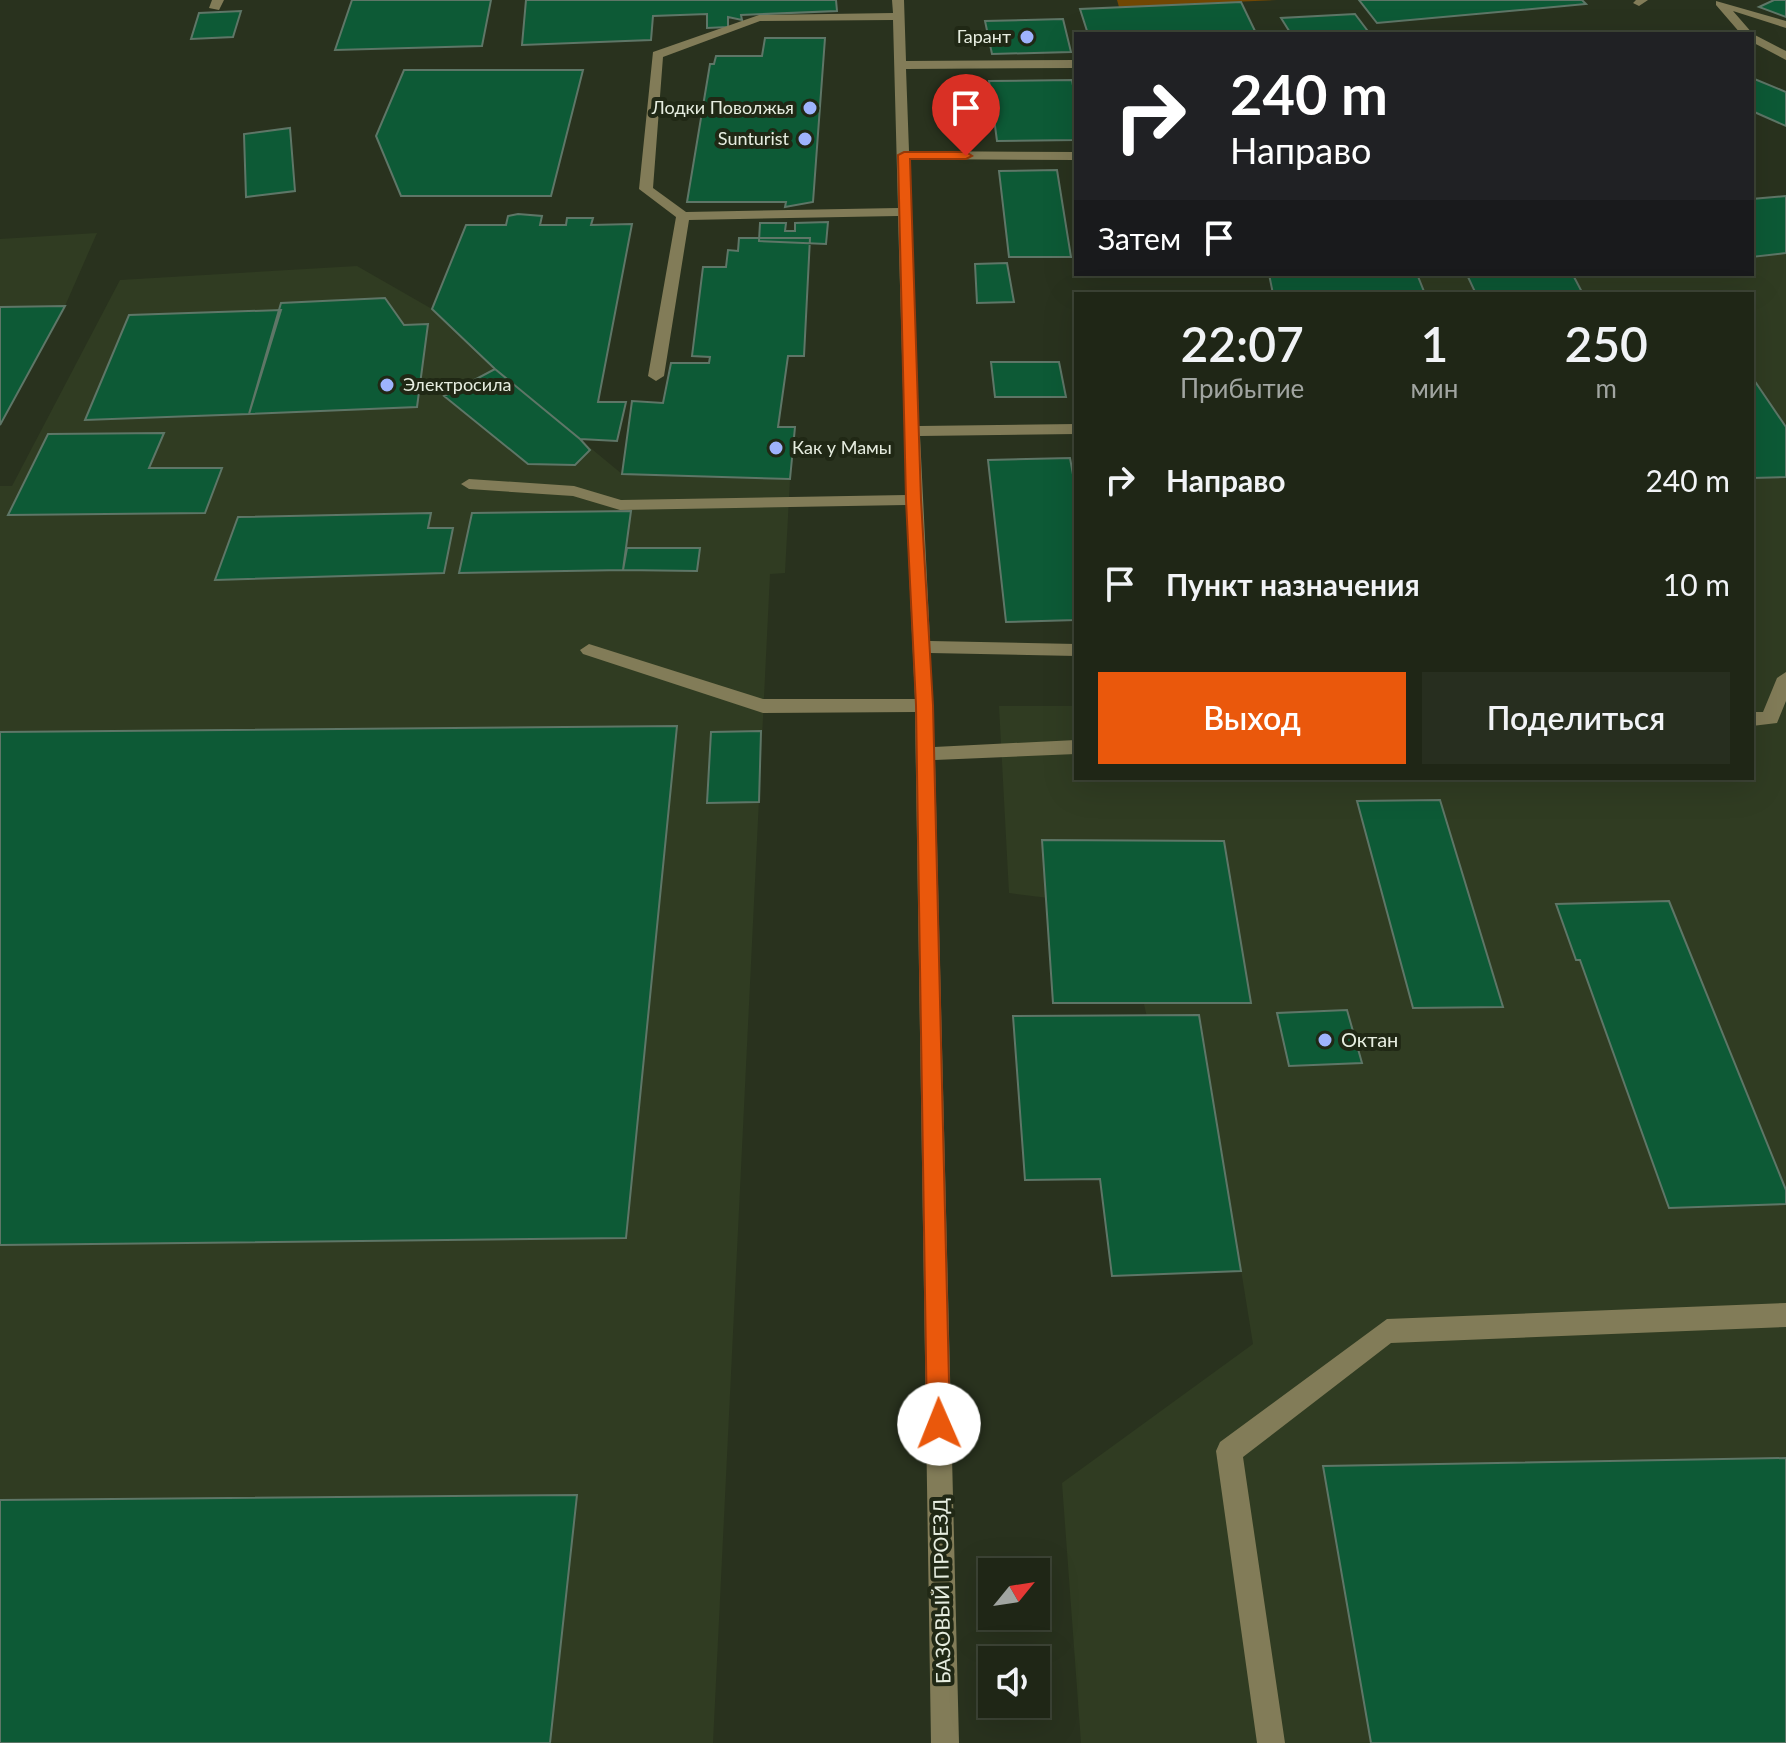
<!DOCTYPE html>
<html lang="ru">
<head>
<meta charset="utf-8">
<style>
  :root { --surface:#1f2616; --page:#272e1f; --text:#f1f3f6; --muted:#a1a5a1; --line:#3c4335; --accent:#ea580c }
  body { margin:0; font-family:Lato,sans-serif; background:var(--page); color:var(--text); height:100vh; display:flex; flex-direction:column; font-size:30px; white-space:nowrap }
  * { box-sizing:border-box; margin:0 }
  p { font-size:26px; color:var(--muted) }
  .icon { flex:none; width:44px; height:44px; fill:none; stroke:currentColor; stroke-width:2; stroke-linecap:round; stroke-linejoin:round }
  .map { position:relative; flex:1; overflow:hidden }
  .sheet { position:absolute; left:1074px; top:292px; width:680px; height:488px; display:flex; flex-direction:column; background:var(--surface); border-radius:0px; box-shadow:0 8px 32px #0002,0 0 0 2px var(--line) }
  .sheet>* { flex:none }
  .banner { position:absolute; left:1074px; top:32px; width:680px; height:244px; border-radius:0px; box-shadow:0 8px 32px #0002,0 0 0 2px var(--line); background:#202124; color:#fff; overflow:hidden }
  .needle { width:52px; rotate:60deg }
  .tools { position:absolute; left:978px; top:1558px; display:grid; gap:16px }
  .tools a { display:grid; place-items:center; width:72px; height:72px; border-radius:0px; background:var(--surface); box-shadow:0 8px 32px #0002,0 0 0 2px var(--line); font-size:40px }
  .pin { position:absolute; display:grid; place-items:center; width:68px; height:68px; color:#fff; margin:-82px -34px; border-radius:50% 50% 50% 0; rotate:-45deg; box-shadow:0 0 8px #0007 }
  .pin .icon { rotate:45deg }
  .me { position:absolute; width:88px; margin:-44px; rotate:359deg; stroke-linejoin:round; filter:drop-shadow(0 0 6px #0008) }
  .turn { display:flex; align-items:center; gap:28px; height:168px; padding:0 24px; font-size:36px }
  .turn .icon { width:104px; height:104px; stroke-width:2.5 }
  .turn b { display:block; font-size:56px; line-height:68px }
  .then { display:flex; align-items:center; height:76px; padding:0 24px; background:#0003; gap:16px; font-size:30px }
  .eta { display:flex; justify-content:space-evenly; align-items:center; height:136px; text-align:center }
  .eta b { font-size:48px; font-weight:600; line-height:56px }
  .action { display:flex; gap:16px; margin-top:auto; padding:16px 24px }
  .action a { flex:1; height:92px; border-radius:0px; background:var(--accent); color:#fff; font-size:32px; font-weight:600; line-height:92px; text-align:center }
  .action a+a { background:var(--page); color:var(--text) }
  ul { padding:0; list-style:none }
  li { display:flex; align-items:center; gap:24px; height:104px; padding:0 24px }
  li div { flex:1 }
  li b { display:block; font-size:30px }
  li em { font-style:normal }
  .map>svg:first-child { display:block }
  .built { fill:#303c22 }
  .green { fill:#714703 }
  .building { fill:#0d5a36; stroke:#5e7667; stroke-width:2 }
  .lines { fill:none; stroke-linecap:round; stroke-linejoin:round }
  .minor { fill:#827c58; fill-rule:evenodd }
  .route { fill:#ea580c; stroke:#983908; stroke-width:2 }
  .poi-dot { fill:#9eb3fd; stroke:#202815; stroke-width:3 }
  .labels { text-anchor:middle; stroke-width:8; stroke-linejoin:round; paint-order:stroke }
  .far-poi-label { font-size:18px; fill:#e6ede0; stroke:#202815; text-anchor:end }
  .poi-label { font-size:20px; fill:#e6ede0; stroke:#202815; text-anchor:start }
  .street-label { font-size:20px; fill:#e6ede0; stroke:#202815 }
</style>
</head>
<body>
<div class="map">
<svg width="1786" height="1743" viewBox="0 0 1786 1743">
  <rect width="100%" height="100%" fill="#29321e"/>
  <path class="built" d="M 1786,196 L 1786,1743 L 1081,1743 L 1062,1483 L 1253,1344 L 1200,1016 L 1147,1017 L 1121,907 L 1009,893 L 999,706 L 1076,706 L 1076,778 L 1752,778 L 1752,294 L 1425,294 L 1417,274 L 1752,274 L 1752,199 Z
    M 97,233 L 65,306 L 0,425 L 0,239 Z
    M 357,266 L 432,309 L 495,369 L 622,474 L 790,479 L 785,573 L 770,574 L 713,1743 L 0,1743 L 0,486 L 12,486 L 120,280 Z"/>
  <path class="green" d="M 1117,0 L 1277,0 L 1119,7 Z"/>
  <path class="building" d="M 352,0 L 491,0 L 482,46 L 335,50 Z
    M 526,0 L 836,0 L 837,11 L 741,15 L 742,20 L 728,17 L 728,27 L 707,28 L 707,14 L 653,16 L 651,40 L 522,45 Z
    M 1359,0 L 1582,0 L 1586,4 L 1377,23 Z
    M 1774,0 L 1786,0 L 1786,17 L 1759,7 Z
    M 1241,2 L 1256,33 L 1088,34 L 1080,9 Z
    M 241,11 L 233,37 L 191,39 L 199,13 Z
    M 1355,14 L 1370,34 L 1291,34 L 1281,18 Z
    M 1063,19 L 1071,52 L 992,54 L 985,21 Z
    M 765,38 L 825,38 L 813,202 L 785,207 L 786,202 L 687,202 L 710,64 L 714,64 L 716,56 L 762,56 Z
    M 404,70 L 583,70 L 551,196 L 401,196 L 376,136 Z
    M 1752,78 L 1786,92 L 1786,126 L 1752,111 Z
    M 1072,80 L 1076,102 L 1076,140 L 997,141 L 989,81 Z
    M 290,128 L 295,191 L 246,197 L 244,134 Z
    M 1057,170 L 1071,257 L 1009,257 L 999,171 Z
    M 1786,196 L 1786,253 L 1752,257 L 1752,199 Z
    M 518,214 L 542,216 L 540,225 L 566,225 L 567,218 L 593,218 L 591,225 L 632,224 L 598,402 L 626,402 L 617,441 L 580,439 L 495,369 L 432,309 L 466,225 L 506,225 L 508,216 Z
    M 828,222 L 826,244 L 759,241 L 760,223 L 786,223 L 785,231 L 795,231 L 795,223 Z
    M 739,238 L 810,238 L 804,356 L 788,356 L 778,427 L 795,427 L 790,479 L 622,474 L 632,401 L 663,403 L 671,363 L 709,363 L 710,357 L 692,356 L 703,267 L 726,267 L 728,250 L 738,251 Z
    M 1007,263 L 1014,302 L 977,303 L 975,264 Z
    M 1269,274 L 1417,274 L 1425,294 L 1273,294 Z
    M 1573,275 L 1583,294 L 1476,294 L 1468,277 Z
    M 385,298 L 404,325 L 428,324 L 417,407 L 249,414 L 281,303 Z
    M 65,306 L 0,425 L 0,307 Z
    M 281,310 L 249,414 L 85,420 L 129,315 Z
    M 991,362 L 1059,362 L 1066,397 L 995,397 Z
    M 495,369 L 580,439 L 590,450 L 575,465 L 528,464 L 444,396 Z
    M 1752,377 L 1786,427 L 1786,477 L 1752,478 Z
    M 164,433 L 149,468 L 222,468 L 205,513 L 8,515 L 48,434 Z
    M 1070,458 L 1076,491 L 1076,620 L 1006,622 L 988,460 Z
    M 631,511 L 623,570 L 459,573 L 472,513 Z
    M 431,513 L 428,528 L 453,528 L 444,573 L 215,580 L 238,517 Z
    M 627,548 L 700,548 L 697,571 L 623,570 Z
    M 677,726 L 626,1238 L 0,1245 L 0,732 Z
    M 761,731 L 759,802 L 707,803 L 711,732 Z
    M 1440,800 L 1503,1007 L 1413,1008 L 1357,801 Z
    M 1042,840 L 1224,841 L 1251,1003 L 1053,1003 Z
    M 1669,901 L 1786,1190 L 1786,1204 L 1669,1208 L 1580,960 L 1576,960 L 1556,904 Z
    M 1347,1010 L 1362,1063 L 1289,1066 L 1277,1013 Z
    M 1199,1015 L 1241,1271 L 1112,1276 L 1100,1179 L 1025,1180 L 1013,1016 Z
    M 1786,1458 L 1786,1743 L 1371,1743 L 1323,1466 Z
    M 577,1495 L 550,1743 L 0,1743 L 0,1500 Z"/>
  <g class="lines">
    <path class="minor" d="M 212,0 L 224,0 L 219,10 L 209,8 Z
      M 892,0 L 904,0 L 906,61 L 1076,60 L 1076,68 L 906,69 L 909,151 L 1076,152 L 1076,160 L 910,159 L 919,426 L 1076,424 L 1076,434 L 920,436 L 930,641 L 1076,644 L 1076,656 L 930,653 L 934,747 L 1076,740 L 1076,754 L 935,760 L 959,1743 L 931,1743 L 915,712 L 763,713 L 583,654 L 580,650 L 589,644 L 763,699 L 915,699 L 906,505 L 620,510 L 573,496 L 469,489 L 461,484 L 469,479 L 574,486 L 621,500 L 906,495 L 898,216 L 689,220 L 664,376 L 656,381 L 648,376 L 676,217 L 639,189 L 653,52 L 759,15 L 893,13 ZM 893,20 L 898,208 L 686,212 L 653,188 L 663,57 L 760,21 Z
      M 1636,0 L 1648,0 L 1639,6 L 1633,3 Z
      M 1716,1 L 1786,21 L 1786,28 L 1733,11 L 1753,34 L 1786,51 L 1786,60 L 1752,42 L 1752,34 L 1741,34 L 1716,5 Z
      M 1786,672 L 1786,701 L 1777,723 L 1752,726 L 1752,712 L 1763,712 L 1777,678 Z
      M 1786,1303 L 1786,1327 L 1391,1343 L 1243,1457 L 1285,1743 L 1257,1743 L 1216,1451 L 1220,1442 L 1387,1319 Z"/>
  </g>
  <path class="route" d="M 904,152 L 966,152 L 972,156 L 966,159 L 910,159 L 921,500 L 933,705 L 950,1424 L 947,1432 L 939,1436 L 931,1432 L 927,1424 L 916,705 L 906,500 L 898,155 Z"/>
  <g class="poi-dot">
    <circle cx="1027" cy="37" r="8"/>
    <circle cx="810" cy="108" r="8"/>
    <circle cx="805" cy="139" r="8"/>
    <circle cx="387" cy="385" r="8"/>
    <circle cx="776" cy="448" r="8"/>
    <circle cx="1325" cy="1040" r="8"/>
  </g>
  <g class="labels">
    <g class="far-poi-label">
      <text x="1011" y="43">Гарант</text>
      <text x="794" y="114">Лодки Поволжья</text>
      <text x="789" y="145">Sunturist</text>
      <text x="403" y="391" text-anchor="start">Электросила</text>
      <text x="792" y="454" text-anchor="start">Как у Мамы</text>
    </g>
    <g class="poi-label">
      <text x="1341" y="1047">Октан</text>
    </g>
    <g class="street-label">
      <text transform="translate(942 1591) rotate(-91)" y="7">БАЗОВЫЙ ПРОЕЗД</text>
    </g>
  </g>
</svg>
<div class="tools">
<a><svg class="needle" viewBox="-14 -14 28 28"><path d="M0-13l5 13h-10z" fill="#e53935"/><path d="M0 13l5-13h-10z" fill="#a1a5a1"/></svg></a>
<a><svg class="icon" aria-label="sound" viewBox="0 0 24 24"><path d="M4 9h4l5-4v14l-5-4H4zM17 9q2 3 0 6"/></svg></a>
</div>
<div class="pin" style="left:966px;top:156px;background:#d93025"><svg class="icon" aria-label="arrive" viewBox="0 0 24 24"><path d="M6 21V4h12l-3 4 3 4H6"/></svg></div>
<svg class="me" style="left:939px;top:1424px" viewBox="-20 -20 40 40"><circle r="19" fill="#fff"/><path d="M0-13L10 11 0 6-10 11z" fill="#ea580c"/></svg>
<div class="banner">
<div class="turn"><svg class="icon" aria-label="right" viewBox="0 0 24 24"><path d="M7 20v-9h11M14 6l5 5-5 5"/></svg><div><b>240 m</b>Направо</div></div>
<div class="then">Затем<svg class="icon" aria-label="arrive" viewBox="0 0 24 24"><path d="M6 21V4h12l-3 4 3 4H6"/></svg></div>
</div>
<section class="sheet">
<div class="eta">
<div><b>22:07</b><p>Прибытие</p></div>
<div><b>1</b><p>мин</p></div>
<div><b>250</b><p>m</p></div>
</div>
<ul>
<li><svg class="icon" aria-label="right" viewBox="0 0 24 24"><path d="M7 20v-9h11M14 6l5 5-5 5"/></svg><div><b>Направо</b></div><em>240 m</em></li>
<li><svg class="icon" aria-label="arrive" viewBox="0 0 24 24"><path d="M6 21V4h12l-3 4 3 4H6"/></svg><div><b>Пункт назначения</b></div><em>10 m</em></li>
</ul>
<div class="action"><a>Выход</a><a>Поделиться</a></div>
</section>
</div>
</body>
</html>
